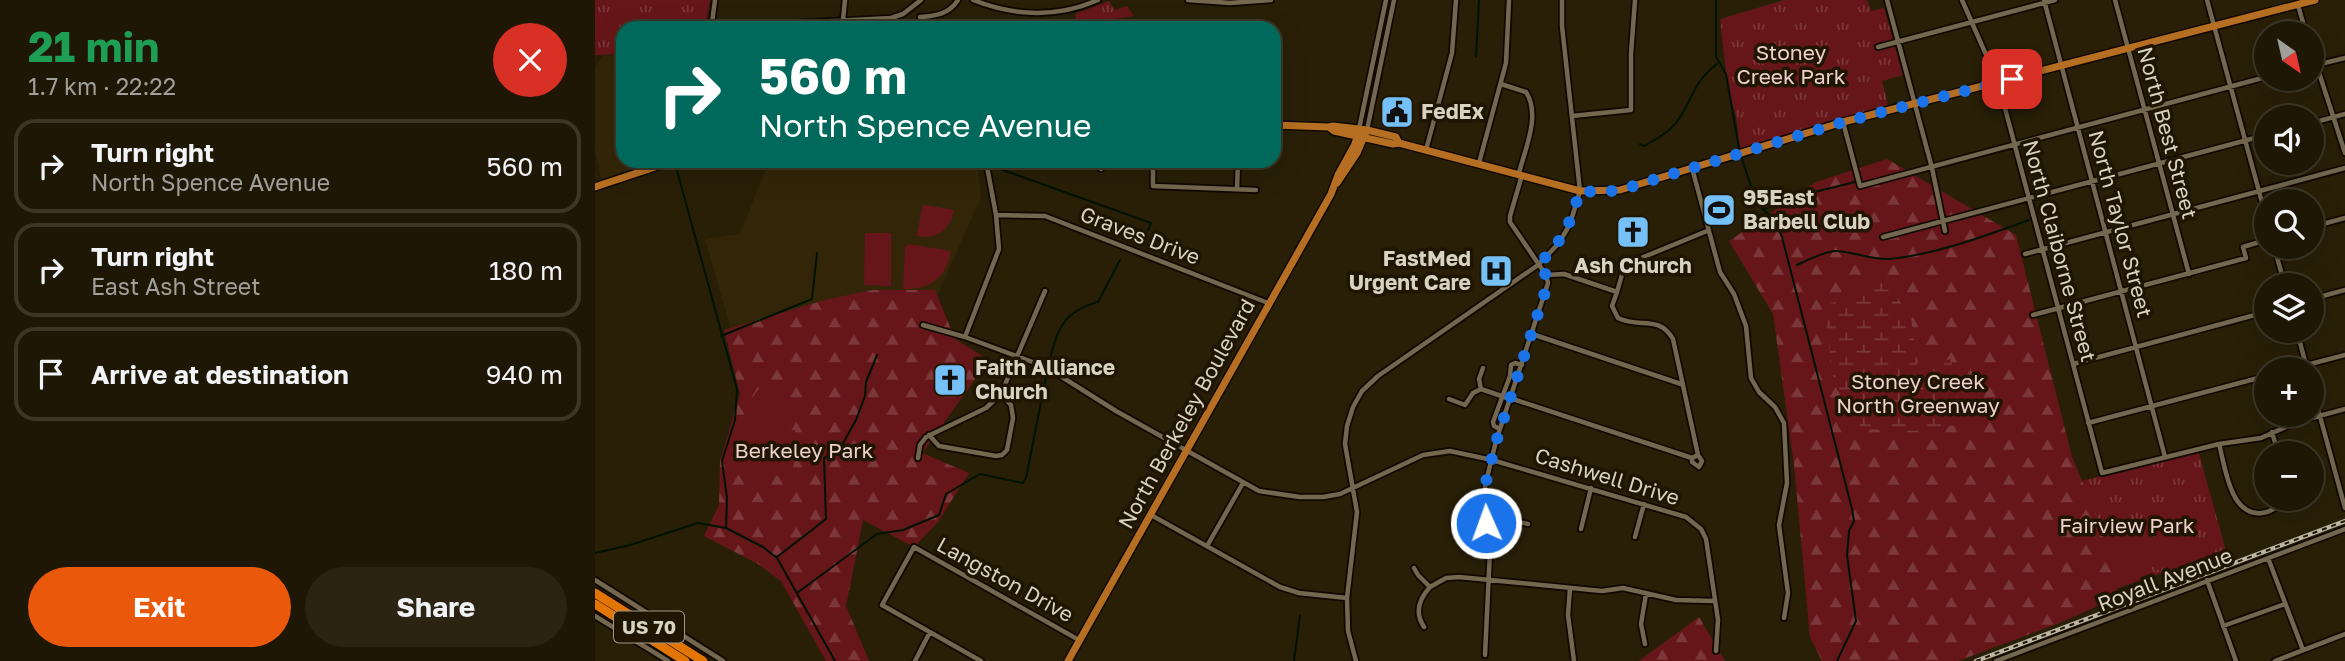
<!DOCTYPE html>
<html lang="en">
<head>
<meta charset="utf-8">
<style>
  :root { --surface:#1f1705; --page:#2c2413; --text:#f1f3f6; --muted:#a19f9a; --line:#3c3627; --accent:#ea580c }
  body { margin:0; font-family:"Golos Text",sans-serif; background:var(--page); color:var(--text); height:100vh; display:flex; flex-direction:column; font-size:26px; white-space:nowrap }
  * { box-sizing:border-box; margin:0 }
  p { font-size:23px; color:var(--muted) }
  .icon { flex:none; width:38px; height:38px; fill:none; stroke:currentColor; stroke-width:2; stroke-linecap:round; stroke-linejoin:round }
  .map { position:relative; flex:1; overflow:hidden }
  .panel { display:flex; flex-direction:column; background:var(--surface); width:595px }
  .panel>* { flex:none }
  .top-card { position:absolute; left:21px; top:21px; width:665px; height:147px; border-radius:21px; box-shadow:0 7px 28px #0002,0 0 0 2px var(--line); background:#00695c; color:#fff; overflow:hidden }
  .needle { width:46px; rotate:146deg }
  .tools { position:absolute; left:1659px; top:21px; display:grid; gap:14px }
  .tools a { display:grid; place-items:center; width:70px; height:70px; border-radius:50%; background:var(--surface); box-shadow:0 7px 28px #0002,0 0 0 2px var(--line); font-size:35px }
  .pin { position:absolute; display:grid; place-items:center; width:60px; height:60px; color:#fff; margin:-30px; border-radius:14px; box-shadow:0 4px 10px #0006 }
  .me { position:absolute; width:77px; margin:-38px; rotate:358deg; stroke-linejoin:round; filter:drop-shadow(0 0 5px #0008) }
  .turn { display:flex; align-items:center; gap:24px; height:147px; padding:0 28px; font-size:32px }
  .turn .icon { width:91px; height:91px; stroke-width:2.5 }
  .turn b { display:block; font-size:49px; line-height:60px }
  .round { display:grid; place-items:center; flex:none; width:74px; height:74px; border-radius:37px; background:var(--page) }
  .summary { display:flex; align-items:center; justify-content:space-between; height:119px; padding:0 28px }
  h1 { font-size:42px; font-weight:700; line-height:52px; color:#1e9e55 }
  .primary-button { display:flex; gap:14px; margin-top:auto; padding:14px 28px }
  .primary-button a { flex:1; height:80px; border-radius:42px; background:var(--accent); color:#fff; font-size:28px; font-weight:700; line-height:80px; text-align:center }
  .primary-button a+a { background:var(--page); color:var(--text) }
  ul { padding:0; list-style:none }
  li { display:flex; align-items:center; gap:21px; height:94px; margin:0 14px 10px; padding:0 14px; border:4px solid var(--line); border-radius:21px }
  li div { flex:1 }
  li b { display:block; font-size:26px }
  li em { font-style:normal }
  main { display:flex; flex:1; min-height:0 }
  .map>svg:first-child { display:block }
  .built { fill:#332608 }
  .grass { fill:url(#grass-tufts) }
  .forest { fill:url(#forest-firs) }
  .wetland { fill:url(#wetland-marsh) }
  .pitch { fill:#661619 }
  .lines { fill:none; stroke-linecap:round; stroke-linejoin:round }
  .stream { stroke:#001302; stroke-width:2 }
  .minor-casing { stroke:#110800; stroke-width:8 }
  .major-casing { stroke:#110800; stroke-width:10 }
  .highway-casing { stroke:#110800; stroke-width:12 }
  .minor { stroke:#73674f; stroke-width:4.5 }
  .major { stroke:#b66f22; stroke-width:7 }
  .highway { stroke:#e27504; stroke-width:9 }
  .rail-casing { stroke:#bcb5a5; stroke-width:4.5 }
  .rail { stroke:#1f1501; stroke-width:2; stroke-dasharray:5; stroke-linecap:butt }
  .route { stroke:#1a73e8; stroke-width:12; stroke-dasharray:0 21.6 }
  .labels { text-anchor:middle; stroke-width:7; stroke-linejoin:round; paint-order:stroke }
  .shield { fill:#1f1501; stroke:#a0998a; stroke-width:2 }
  .shield-label { font-size:19px; font-weight:bold; fill:#d8d2c4 }
  .park-label { font-size:21px; fill:#ecd0ce; stroke:#1f1501 }
  .poi-label { font-size:21px; font-weight:bold; fill:#d8d2c4; stroke:#1f1501; text-anchor:start }
  .street-label { font-size:21px; fill:#d8d2c4; stroke:#1f1501 }
</style>
</head>
<body>
<main>
<section class="panel">
<div class="summary"><div><h1>21 min</h1><p>1.7 km · 22:22</p></div><a class="round" style="background:#d93025;color:#fff"><svg class="icon" aria-label="close" viewBox="0 0 24 24"><path d="M6 6l12 12M18 6L6 18"/></svg></a></div>
<ul>
<li><svg class="icon" aria-label="right" viewBox="0 0 24 24"><path d="M7 20v-9h11M14 6l5 5-5 5"/></svg><div><b>Turn right</b><p>North Spence Avenue</p></div><em>560 m</em></li>
<li><svg class="icon" aria-label="right" viewBox="0 0 24 24"><path d="M7 20v-9h11M14 6l5 5-5 5"/></svg><div><b>Turn right</b><p>East Ash Street</p></div><em>180 m</em></li>
<li><svg class="icon" aria-label="arrive" viewBox="0 0 24 24"><path d="M6 21V4h12l-3 4 3 4H6"/></svg><div><b>Arrive at destination</b></div><em>940 m</em></li>
</ul>
<div class="primary-button"><a>Exit</a><a>Share</a></div>
</section>
<div class="map">
<svg width="1750" height="661" viewBox="0 0 1750 661">
  <defs>
    <pattern id="grass-tufts" width="24" height="20" patternUnits="userSpaceOnUse" patternTransform="scale(1.75)"><rect width="24" height="20" fill="#661619"/><path d="M3 7l-1-3M5 7V3M7 7l1-3M15 17l-1-3M17 17v-4M19 17l1-3" fill="none" stroke="#7b3739"/></pattern>
    <pattern id="forest-firs" width="22" height="20" patternUnits="userSpaceOnUse" patternTransform="scale(1.75)"><rect width="22" height="20" fill="#661619"/><path d="M5 1l3.5 6h-7zM16 11l3.5 6h-7z" fill="#7b3739"/></pattern>
    <pattern id="wetland-marsh" width="20" height="14" patternUnits="userSpaceOnUse" patternTransform="scale(1.75)"><rect width="20" height="14" fill="#661619"/><path d="M1 5h8M5 5V1M11 12h8M15 12V8" fill="none" stroke="#7b3739"/></pattern>
  </defs>
  <rect width="100%" height="100%" fill="#291f07"/>
  <path class="built" d="M 28,54 L 28,161 L 62,161 L 6,179 L 0,149 L 0,67 L 8,56 Z
    M 174,161 L 382,161 L 386,197 L 334,314 L 151,381 L 110,239 L 145,234 Z"/>
  <path class="grass" d="M 0,0 L 115,0 L 110,28 L 28,28 L 28,54 L 0,55 Z
    M 1189,0 L 1272,0 L 1276,11 L 1289,8 L 1308,75 L 1287,81 L 1293,105 L 1145,148 L 1141,116 L 1133,89 L 1125,19 Z
    M 514,1 L 519,10 L 532,6 L 539,16 L 482,25 L 480,14 Z
    M 1603,450 L 1631,551 L 1488,600 L 1457,489 Z"/>
  <path class="forest" d="M 1292,159 L 1421,235 L 1477,457 L 1515,549 L 1523,597 L 1462,624 L 1363,661 L 1227,661 L 1215,637 L 1199,465 L 1178,314 L 1134,241 L 1221,182 Z
    M 277,290 L 340,290 L 360,339 L 394,360 L 327,453 L 374,473 L 343,522 L 319,547 L 268,520 L 251,606 L 274,661 L 231,661 L 186,581 L 163,564 L 109,536 L 124,505 L 125,461 L 145,394 L 129,330 L 230,300 Z
    M 1104,617 L 1130,661 L 1044,661 Z"/>
  <path class="wetland" d="M 1289,277 L 1316,318 L 1323,369 L 1356,359 L 1366,424 L 1323,431 L 1267,429 L 1239,384 L 1229,307 Z"/>
  <path class="pitch" d="M 330,205 L 359,210 C 356,229 342,240 322,236 L 327,207 Z
    M 270,233 L 296,233 L 296,286 L 269,285 Z
    M 314,244 L 356,251 C 352,277 334,291 308,289 L 310,247 Z
    M 168,386 L 208,405 L 199,420 L 185,430 L 200,430 L 200,461 L 195,476 L 150,473 C 151,456 160,443 174,434 L 161,434 L 146,429 C 151,415 155,394 168,386 Z
    M 1592,507 L 1606,550 L 1604,554 L 1562,570 L 1557,548 C 1551,566 1540,574 1523,581 L 1506,543 C 1512,526 1538,522 1553,517 L 1558,541 C 1564,523 1575,513 1592,507 Z"/>
  <g class="lines">
    <path class="stream" d="M 1121,0 L 1121,57 L 1131,74 L 1144,148
      M 881,57 L 884,0
      M 1045,144 L 1049,146 C 1061,139 1073,133 1081,123 C 1098,100 1097,83 1122,64
      M 1147,159 L 1162,204 L 1180,220 L 1187,237 L 1257,509 L 1259,521 L 1254,531 L 1252,555 L 1261,621 L 1242,661
      M 397,166 L 556,223 L 553,230
      M 81,167 L 142,389 L 140,420 L 127,461 L 132,498 L 131,528
      M 1168,210 L 1187,200 L 1260,182
      M 1202,265 C 1210,261 1234,250 1242,251 C 1260,252 1276,260 1295,259 C 1342,254 1390,236 1434,220
      M 126,336 L 217,299 L 222,253
      M 454,362 C 463,329 467,312 503,302 L 525,260
      M 0,553 L 35,545 L 103,523 L 131,528 L 168,547 L 182,558 L 240,661
      M 182,557 L 231,519 L 229,458 L 246,447 L 261,420 L 270,396 L 271,382 L 282,355
      M 202,593 L 282,534 L 308,530 L 344,515 L 351,494 L 385,474 L 428,483 L 431,478 L 452,372
      M 699,661 L 705,615"/>
    <defs>
      <path id="minor" d="M 120,0 L 117,23 L 118,27 L 124,27 L 296,18 L 308,14 L 326,0
        M 378,0 C 419,16 462,18 503,0
        M 593,0 L 635,3 L 676,0
        M 1292,0 L 1337,168 L 1350,231
        M 1367,0 L 1403,82 L 1507,473 L 1624,444 L 1666,438 L 1702,422 L 1750,409
        M 1449,0 L 1570,457
        M 1520,0 L 1594,274
        M 1612,0 L 1671,217
        M 1703,5 L 1711,33
        M 325,17 C 341,16 354,14 363,0
        M 248,20 L 250,0
        M 1283,47 L 1460,0
        M 1717,51 L 1750,153
        M 1717,66 L 1750,58
        M 906,84 L 931,92 C 946,115 930,149 924,173
        M 977,116 L 1036,110 L 1036,54 L 1040,0
        M 1248,122 L 1265,186 L 1671,77
        M 1717,123 L 1750,114
        M 764,129 L 791,0
        M 772,130 L 799,0
        M 831,150 L 857,53 L 861,0
        M 505,161 L 506,169
        M 558,161 L 558,186 L 661,190
        M 884,163 L 911,63 L 914,0
        M 1097,168 L 1125,272 L 1139,294 L 1151,326 L 1156,378 L 1164,392 L 1180,407 L 1189,423 L 1192,483 L 1184,525 L 1193,593 L 1189,618
        M 642,189 L 643,161
        M 401,215 L 450,216 L 673,303
        M 1717,227 L 1750,218
        M 1288,237 L 1671,135
        M 1679,247 L 1690,285
        M 1430,254 L 1750,168
        M 951,275 L 969,274 L 1022,292 L 1028,271 L 1034,263 L 1112,231
        M 1022,292 L 1017,306 L 1023,318 C 1045,329 1063,314 1078,339 L 1103,455 L 1097,458 L 1097,462 L 1104,467 L 1107,461 L 1103,455
        M 1717,299 L 1750,290
        M 1438,315 L 1651,258 L 1648,247 L 1671,240
        M 328,325 L 370,337 L 451,367 L 521,411 L 664,491 L 705,497 L 728,497 L 745,494 L 828,455 L 855,451 L 897,460 L 1091,517 L 1106,529 L 1111,539 L 1123,620 L 1121,651
        M 1702,331 L 1712,369
        M 937,334 L 1086,384
        M 370,337 L 404,249 L 401,215 L 391,161
        M 1478,364 L 1671,312
        M 888,368 L 884,379 L 886,389 L 915,399
        M 1696,369 L 1750,355
        M 1717,387 L 1750,508
        M 915,398 L 1097,458
        M 854,399 L 870,405 L 878,393 L 886,389
        M 1493,423 L 1671,376
        M 905,429 L 899,426 L 898,422 L 915,376 L 916,365 L 920,363 L 927,365
        M 1677,432 L 1683,453
        M 334,435 L 344,446 L 401,456 L 407,455 L 412,450 L 418,418 L 416,405 L 406,394
        M 1624,444 C 1630,466 1635,517 1667,513 C 1677,512 1683,507 1689,499
        M 323,458 L 325,445 L 331,437 L 391,408 L 406,394 L 450,291
        M 556,515 L 685,587 L 704,593 L 752,598
        M 891,518 L 908,518 L 933,524
        M 986,529 L 996,488
        M 1040,537 L 1049,504
        M 612,546 L 648,483
        M 1673,558 L 1708,650
        M 819,568 L 823,575 L 835,587 C 824,599 819,612 829,627
        M 0,580 L 128,661
        M 1612,580 L 1641,661
        M 835,587 L 851,578 L 864,577 L 1007,591 L 1028,588 L 1081,600 L 1120,601
        M 975,588 L 973,615 L 979,661
        M 0,616 L 73,661
        M 1628,626 L 1690,604
        M 1050,644 L 1046,624 L 1051,594
        M 890,655 L 895,551 L 890,486 L 901,441 L 953,283 L 951,275 L 915,222 L 915,216 L 927,175
        M 320,661 L 335,632
        M 386,661 L 287,605 L 319,547 L 484,640
        M 761,661 L 753,631 L 752,598 L 762,512 L 750,444 L 752,426 L 758,407 L 767,391 L 783,376 L 943,265 L 964,243 L 975,224 L 985,191 L 967,26 L 967,0
        M 1401,661 L 1750,529
        M 1680,661 L 1750,634"/>
      <path id="major" d="M 679,125 L 734,127 L 738,126 L 772,130 L 801,137 L 804,143
        M 734,127 L 739,131 L 798,144 L 804,143 L 985,191 L 1025,190 L 1248,122 L 1720,0
        M 742,183 L 762,153 L 771,132
        M 0,187 L 78,161
        M 473,661 L 736,194 L 743,175 L 760,144 L 764,129"/>
      <path id="highway" d="M 0,593 L 108,661
        M 0,604 L 90,661"/>
    </defs>
    <use href="#minor" class="minor-casing"/>
    <use href="#major" class="major-casing"/>
    <use href="#highway" class="highway-casing"/>
    <use href="#minor" class="minor"/>
    <use href="#major" class="major"/>
    <use href="#highway" class="highway"/>
    <defs>
      <path id="rail" d="M 1381,661 L 1750,521"/>
    </defs>
    <use href="#rail" class="rail-casing"/>
    <use href="#rail" class="rail"/>
  </g>
  <g class="lines">
    <path class="route" d="M 891,523 L 890,486 L 901,442 L 953,283 L 951,275 L 943,265 C 970,238 974,226 985,191 L 1006,192 L 1025,190 L 1248,122 L 1417,79"/>
  </g>
  <defs>
    <symbol id="civic-square" viewBox="-11 -11 22 22"><rect x="-9" y="-9" width="18" height="18" rx="4" fill="#75c0f6" stroke="#1f1501"/><path d="M-.6-6.5H3V-4.5H.6V-3L4-1V1h2V6H-6V1h2V-1L-.6-3ZM-1.2 2.5V6h2.4V2.5Z" fill="#111"/></symbol>
    <symbol id="stadium-square" viewBox="-11 -11 22 22"><rect x="-9" y="-9" width="18" height="18" rx="4" fill="#75c0f6" stroke="#1f1501"/><path d="M0-5a6.5 5 0 1 0 0 10a6.5 5 0 1 0 0-10ZM-3.5-1.8h7v3.6h-7Z" fill="#111"/></symbol>
    <symbol id="church-square" viewBox="-11 -11 22 22"><rect x="-9" y="-9" width="18" height="18" rx="4" fill="#75c0f6" stroke="#1f1501"/><path d="M-1.2-6h2.4v3.5h3.3v2.4h-3.3V6h-2.4V-.1h-3.3v-2.4h3.3Z" fill="#111"/></symbol>
    <symbol id="hospital-square" viewBox="-11 -11 22 22"><rect x="-9" y="-9" width="18" height="18" rx="4" fill="#75c0f6" stroke="#1f1501"/><path d="M-5-5h3v3.5h4V-5h3V5h-3V1.5h-4V5h-3Z" fill="#111"/></symbol>
  </defs>
  <g fill-rule="evenodd">
    <use href="#civic-square" x="783" y="93" width="38" height="38"/>
    <use href="#stadium-square" x="1105" y="191" width="38" height="38"/>
    <use href="#church-square" x="1019" y="213" width="38" height="38"/>
    <use href="#hospital-square" x="882" y="252" width="38" height="38"/>
    <use href="#church-square" x="336" y="361" width="38" height="38"/>
  </g>
  <g class="labels">
    <rect class="shield" x="19" y="611.5" width="70" height="31" rx="5"/>
    <g class="shield-label">
      <text x="54" y="634">US 70</text>
    </g>
    <g class="park-label">
      <text x="1196" y="60">Stoney<tspan x="1196" dy="24">Creek Park</tspan></text>
      <text x="1323" y="389">Stoney Creek<tspan x="1323" dy="24">North Greenway</tspan></text>
      <text x="209" y="458">Berkeley Park</text>
      <text x="1532" y="533">Fairview Park</text>
    </g>
    <g class="poi-label">
      <text x="826" y="119">FedEx</text>
      <text x="1148" y="205">95East<tspan x="1148" dy="24">Barbell Club</tspan></text>
      <text x="876" y="266" text-anchor="end">FastMed<tspan x="876" dy="24">Urgent Care</tspan></text>
      <text x="1038" y="273" text-anchor="middle">Ash Church</text>
      <text x="380" y="375">Faith Alliance<tspan x="380" dy="24">Church</tspan></text>
    </g>
    <g class="street-label">
      <text transform="translate(1572 133) rotate(75)" y="7">North Best Street</text>
      <text transform="translate(1525 224) rotate(75)" y="7">North Taylor Street</text>
      <text transform="translate(545 236) rotate(21)" y="7">Graves Drive</text>
      <text transform="translate(1464 251) rotate(75)" y="7">North Claiborne Street</text>
      <text transform="translate(592 414) rotate(-61)" y="7">North Berkeley Boulevard</text>
      <text transform="translate(1012 477) rotate(17)" y="7">Cashwell Drive</text>
      <text transform="translate(410 580) rotate(29)" y="7">Langston Drive</text>
      <text transform="translate(1570 580) rotate(-21)" y="7">Royall Avenue</text>
    </g>
  </g>
</svg>
<div class="tools">
<a><svg class="needle" viewBox="-14 -14 28 28"><path d="M0-13l5 13h-10z" fill="#e53935"/><path d="M0 13l5-13h-10z" fill="#a19f9a"/></svg></a>
<a><svg class="icon" aria-label="sound" viewBox="0 0 24 24"><path d="M4 9h4l5-4v14l-5-4H4zM17 9q2 3 0 6"/></svg></a>
<a><svg class="icon" aria-label="search" viewBox="0 0 24 24"><circle cx="10" cy="10" r="6"/><path d="M15 15l6 6"/></svg></a>
<a><svg class="icon" aria-label="layers" viewBox="0 0 24 24"><path d="M12 4l9 5-9 5-9-5zM3 14l9 5 9-5"/></svg></a>
<a>+</a>
<a>−</a>
</div>
<div class="pin" style="left:1417px;top:79px;background:#d93025"><svg class="icon" aria-label="arrive" viewBox="0 0 24 24"><path d="M6 21V4h12l-3 4 3 4H6"/></svg></div>
<svg class="me" style="left:891px;top:523px" viewBox="-20 -20 40 40"><circle r="17" fill="#1a73e8" stroke="#fff" stroke-width="3"/><path d="M0-11L8 9 0 5-8 9z" fill="#fff"/></svg>
<div class="top-card">
<div class="turn"><svg class="icon" aria-label="right" viewBox="0 0 24 24"><path d="M7 20v-9h11M14 6l5 5-5 5"/></svg><div><b>560 m</b>North Spence Avenue</div></div>
</div>
</div>
</main>
</body>
</html>
